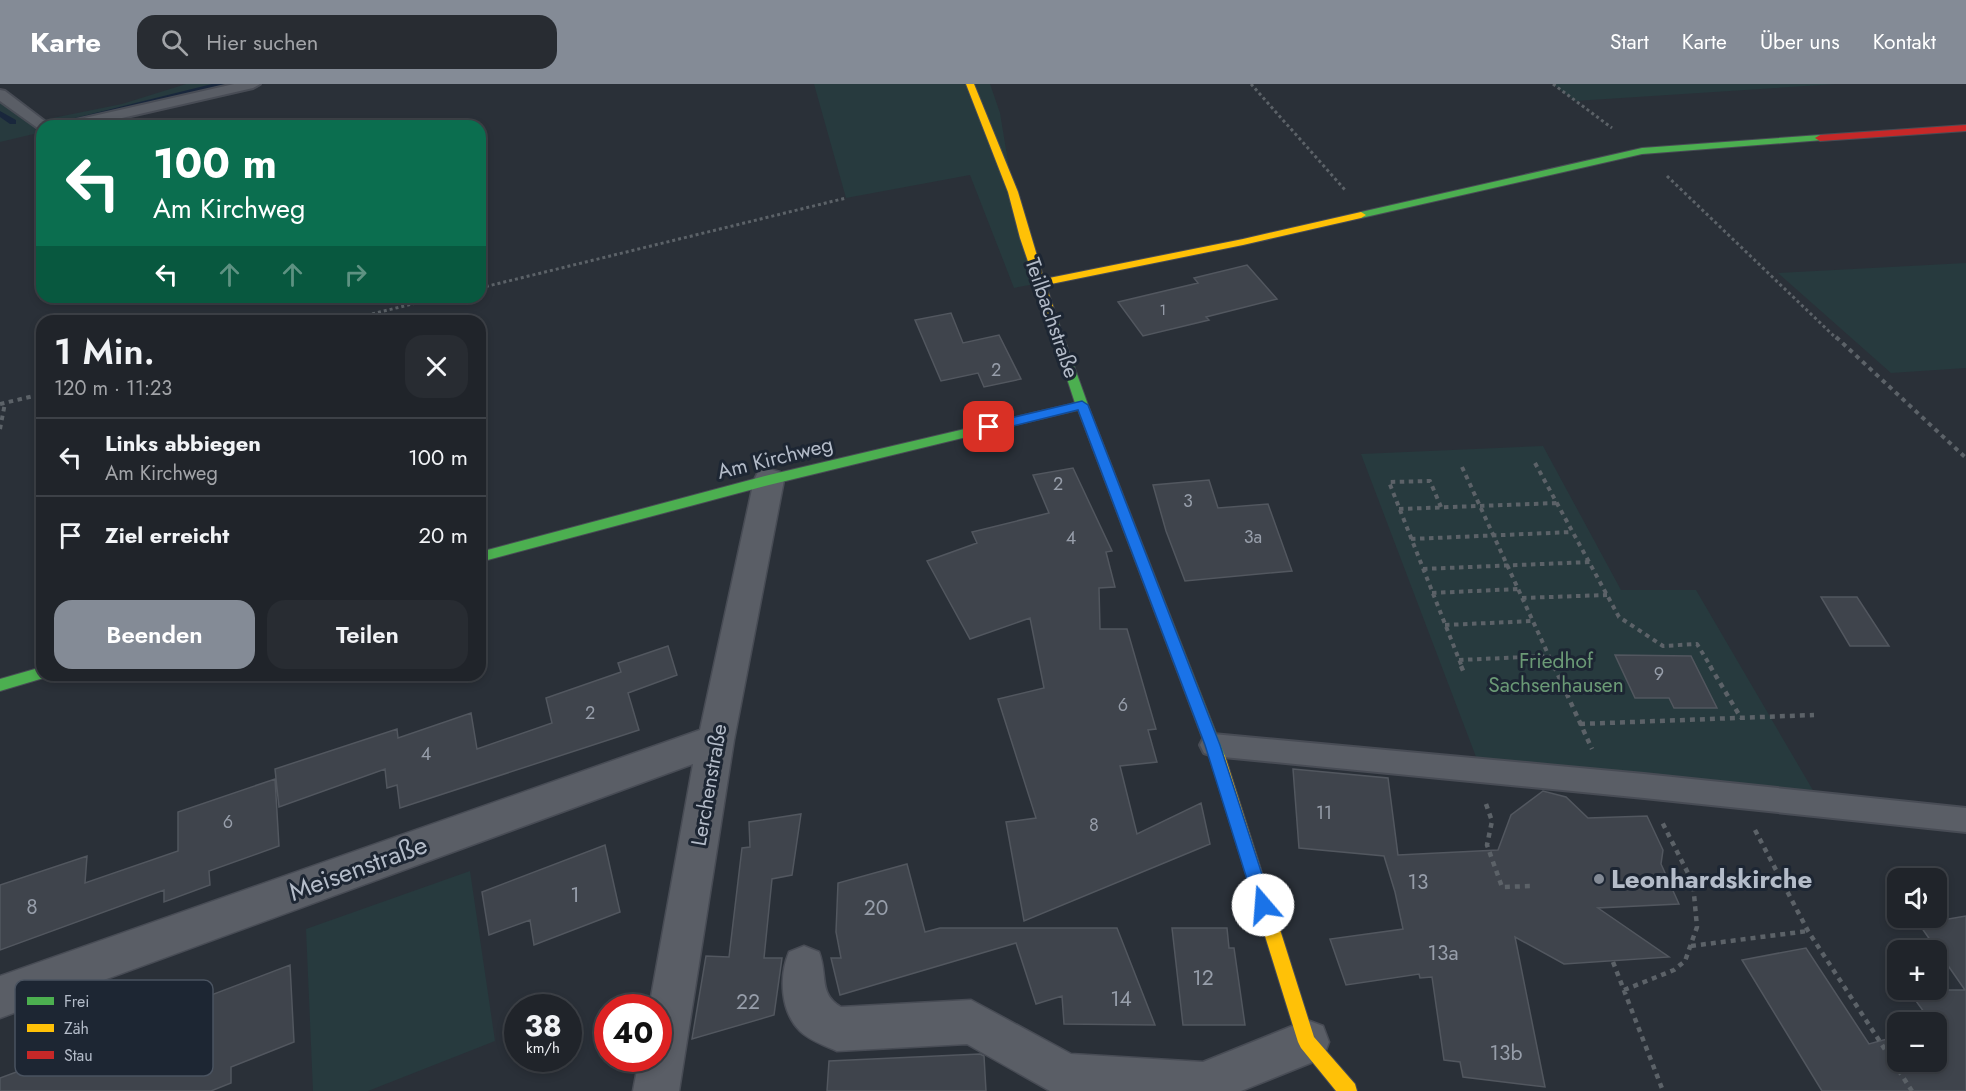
<!DOCTYPE html>
<html lang="de">
<head>
<meta charset="utf-8">
<style>
  :root { --surface:#20242a; --page:#282c32; --text:#f1f3f6; --muted:#a2a4a8; --line:#3d4147; --accent:#848b96 }
  body { margin:0; font-family:Jost,sans-serif; background:var(--page); color:var(--text); height:100vh; display:flex; flex-direction:column; font-size:22px; white-space:nowrap }
  * { box-sizing:border-box; margin:0 }
  p { font-size:20px; color:var(--muted) }
  .icon { flex:none; width:33px; height:33px; fill:none; stroke:currentColor; stroke-width:2; stroke-linecap:round; stroke-linejoin:round }
  .map { position:relative; flex:1; overflow:hidden }
  .sheet { position:absolute; left:36px; top:231px; width:450px; height:366px; display:flex; flex-direction:column; background:var(--surface); border-radius:18px; box-shadow:0 3px 9px #0003,0 0 0 2px var(--line) }
  .sheet>* { flex:none }
  .guide { position:absolute; left:36px; top:36px; width:450px; height:183px; border-radius:18px; box-shadow:0 3px 9px #0003,0 0 0 2px var(--line); background:#0b6e4f; color:#fff; overflow:hidden }
  .controls { position:absolute; left:1887px; top:784px; display:grid; gap:12px }
  .controls a { display:grid; place-items:center; width:60px; height:60px; border-radius:12px; background:var(--surface); box-shadow:0 3px 9px #0003,0 0 0 2px var(--line); font-size:30px }
  .speed { position:absolute; left:504px; top:910px; display:flex; gap:12px; font-size:30px; font-weight:700; text-align:center }
  .speed>* { display:grid; place-content:center; width:78px; height:78px; border-radius:50%; background:var(--surface); box-shadow:0 3px 9px #0003,0 0 0 2px var(--line); line-height:1 }
  .speed small { font-size:15px; font-weight:400 }
  .speed .limit { border:9px solid #d22; background:#fff; color:#111 }
  .pin { position:absolute; display:grid; place-items:center; width:51px; height:51px; color:#fff; margin:-26px; border-radius:12px; box-shadow:0 3px 9px #0006 }
  .me { position:absolute; width:66px; margin:-33px; rotate:342deg; stroke-linejoin:round; filter:drop-shadow(0 0 4px #0008) }
  .turn { display:flex; align-items:center; gap:21px; height:126px; padding:0 18px; font-size:27px }
  .turn .icon { width:78px; height:78px; stroke-width:2.5 }
  .turn b { display:block; font-size:42px; line-height:51px }
  .lanes { display:flex; align-items:center; height:57px; padding:0 18px; background:#0003; justify-content:center; gap:30px; direction:ltr }
  .lanes .off { opacity:.35 }
  .round { display:grid; place-items:center; flex:none; width:63px; height:63px; border-radius:18px; background:var(--page) }
  .head { display:flex; align-items:center; justify-content:space-between; height:102px; padding:0 18px }
  h1 { font-size:36px; font-weight:600; line-height:45px }
  .action { display:flex; gap:12px; margin-top:auto; padding:12px 18px }
  .action a { flex:1; height:69px; border-radius:18px; background:var(--accent); color:#fff; font-size:24px; font-weight:600; line-height:69px; text-align:center }
  .action a+a { background:var(--page); color:var(--text) }
  ul { padding:0; list-style:none }
  li { display:flex; align-items:center; gap:18px; height:78px; padding:0 18px; border-top:2px solid var(--line) }
  li div { flex:1 }
  li b { display:block; font-size:22px }
  li em { font-style:normal }
  header { display:flex; align-items:center; gap:36px; box-sizing:border-box; height:84px; padding:0 30px; background:var(--accent); color:#fff }
  header strong { font-size:28px }
  nav { display:flex; gap:33px; margin-inline-start:auto; font-size:21px }
  .search { width:420px; height:54px; background:var(--page); display:flex; align-items:center; gap:15px; box-sizing:border-box; padding:0 21px; border-radius:18px; color:var(--muted); font-size:22px }
  .map>svg:first-child { display:block }
  .green { fill:#273a3e }
  .lines { fill:none; stroke-linecap:round; stroke-linejoin:round }
  .stream { fill:#19273c; fill-rule:evenodd }
  .building { fill:#3f444c; stroke:#52575f; stroke-width:1.5 }
  .lane-casing { stroke:#484c55; stroke-width:4 }
  .street-casing { stroke:#484c55; stroke-width:3 }
  .fast-casing { stroke:#484c55; stroke-width:2 }
  .slow-casing { stroke:#484c55; stroke-width:2 }
  .jam-casing { stroke:#484c55; stroke-width:2 }
  .path-far2 { stroke:#5c6268; stroke-width:3; stroke-dasharray:3 3; stroke-linecap:butt }
  .path-far1 { stroke:#5c6268; stroke-width:4; stroke-dasharray:4.5 4.5; stroke-linecap:butt }
  .path { stroke:#5c6268; stroke-width:4.5; stroke-dasharray:5 5; stroke-linecap:butt }
  .lane { fill:#5a5e66; fill-rule:evenodd }
  .street { fill:#5a5e66; fill-rule:evenodd }
  .fast { fill:#4caf50; fill-rule:evenodd }
  .slow { fill:#ffc107; fill-rule:evenodd }
  .jam { fill:#c62828; fill-rule:evenodd }
  .route { fill:#1a73e8; stroke:#114b97; stroke-width:1.5 }
  .poi-dot { fill:#848b96; stroke:#1d2633; stroke-width:2 }
  .labels { text-anchor:middle; stroke-width:6; stroke-linejoin:round; paint-order:stroke }
  .far-number-label { font-size:15px; fill:#979eaa }
  .number-label { font-size:18px; fill:#979eaa }
  .street-label { font-size:21px; fill:#b4bcc9; stroke:#1d2633 }
  .park-label { font-size:21px; fill:#6b9a76; stroke:#1d2633 }
  .near-number-label { font-size:21px; fill:#979eaa }
  .near-street-label { font-size:26px; fill:#b4bcc9; stroke:#1d2633 }
  .near-poi-label { font-size:26px; font-weight:bold; fill:#b4bcc9; stroke:#1d2633; text-anchor:start }
  .key { fill:#1d2633; stroke:#4a5360; stroke-width:1.5 }
  .key-label { font-size:16px; fill:#b4bcc9 }
</style>
</head>
<body>
<header>
<strong>Karte</strong>
<div class="search"><svg class="icon" aria-label="search" viewBox="0 0 24 24"><circle cx="10" cy="10" r="6"/><path d="M15 15l6 6"/></svg>Hier suchen</div>
<nav><a>Start</a><a>Karte</a><a>Über uns</a><a>Kontakt</a></nav>
</header>
<div class="map">
<svg width="1966" height="1007" viewBox="0 0 1966 1007">
  <rect width="100%" height="100%" fill="#2a3038"/>
  <path class="green" d="M 186,0 L 253,0 L 67,42 L 42,42 L 42,48 L 0,58 L 0,10 L 38,37 L 122,20 Z
    M 814,0 L 990,0 L 1000,29 L 1013,108 L 1040,199 L 1014,204 L 970,91 L 846,114 Z
    M 1553,0 L 1836,0 L 1575,17 Z
    M 1966,179 L 1966,284 L 1891,289 L 1778,189 Z
    M 1543,362 L 1621,506 L 1696,506 L 1821,720 L 1481,686 L 1361,370 Z
    M 470,787 L 495,957 L 368,1007 L 313,1007 L 306,845 Z"/>
  <g class="lines">
    <path class="stream" d="M 212,0 L 226,0 L 75,37 L 71,35 Z
      M 0,27 L 16,36 L 16,40 L 10,40 L 0,33 Z"/>
  </g>
  <path class="building" d="M 1247,181 L 1277,215 L 1206,233 L 1209,236 L 1143,252 L 1118,218 L 1198,199 L 1194,194 Z
    M 951,229 L 963,259 L 999,251 L 1021,295 L 984,303 L 978,289 L 941,297 L 915,236 Z
    M 1073,384 L 1112,467 L 1106,468 L 1115,503 L 1099,504 L 1100,545 L 1127,545 L 1156,645 L 1148,646 L 1157,678 L 1120,682 L 1137,750 L 1201,719 L 1210,760 L 1024,837 L 1006,738 L 1036,734 L 998,615 L 1044,604 L 1030,534 L 970,555 L 927,477 L 977,459 L 972,448 L 1049,429 L 1033,391 Z
    M 1209,396 L 1218,424 L 1268,420 L 1292,487 L 1185,497 L 1166,447 L 1153,401 Z
    M 1821,513 L 1857,513 L 1889,562 L 1850,562 Z
    M 668,562 L 677,591 L 628,609 L 639,646 L 400,724 L 397,701 L 387,704 L 385,685 L 279,723 L 275,685 L 397,645 L 398,654 L 471,629 L 477,665 L 552,639 L 546,614 L 621,588 L 618,579 Z
    M 1615,571 L 1691,572 L 1717,624 L 1674,624 L 1669,614 L 1635,614 Z
    M 1293,685 L 1388,694 L 1398,771 L 1498,766 L 1511,731 L 1543,707 L 1566,713 L 1588,734 L 1647,732 L 1663,766 L 1661,780 L 1679,820 L 1598,824 L 1669,873 L 1564,880 L 1515,853 L 1545,1003 L 1463,993 L 1460,978 L 1444,976 L 1432,893 L 1420,894 L 1419,890 L 1346,901 L 1330,855 L 1403,845 L 1395,808 L 1384,772 L 1299,764 Z
    M 275,695 L 279,762 L 209,787 L 210,801 L 164,818 L 164,806 L 0,866 L 0,801 L 87,772 L 85,799 L 178,767 L 178,728 Z
    M 801,730 L 792,791 L 772,795 L 764,874 L 782,874 L 774,931 L 692,955 L 706,872 L 729,873 L 742,764 L 750,763 L 749,738 Z
    M 605,761 L 620,828 L 534,861 L 530,836 L 489,851 L 482,808 Z
    M 907,780 L 925,848 L 940,844 L 1117,844 L 1155,941 L 1064,940 L 1062,912 L 1036,920 L 1016,859 L 840,911 L 831,874 L 841,874 L 836,848 L 838,799 Z
    M 1966,832 L 1966,1007 L 1822,1007 L 1742,876 L 1806,864 L 1869,960 L 1898,952 L 1898,978 L 1936,978 L 1936,939 L 1932,939 L 1908,906 L 1965,906 L 1919,840 Z
    M 1172,844 L 1227,844 L 1229,864 L 1234,864 L 1245,941 L 1183,941 Z
    M 290,881 L 294,958 L 231,983 L 231,999 L 211,1007 L 0,1007 L 0,994 L 114,952 L 114,948 Z
    M 980,970 L 984,972 L 986,1007 L 827,1007 L 829,977 Z"/>
  <g class="lines">
    <defs>
      <path id="lane" d="M 234,0 L 260,0 L 253,4 L 87,42 L 60,42 L 67,38 Z
        M 0,6 L 5,7 L 51,42 L 42,42 L 42,46 L 39,45 L 0,17 Z
        M 1213,650 L 1644,690 L 1966,724 L 1966,748 L 1644,714 L 1213,672 L 1204,669 L 1200,661 L 1204,653 Z"/>
      <path id="street" d="M 769,385 L 780,388 L 784,396 L 734,656 L 679,1007 L 633,1007 L 639,975 L 658,975 L 658,924 L 649,924 L 693,680 L 0,934 L 0,892 L 700,646 L 754,396 L 758,388 Z
        M 804,862 L 819,868 C 828,891 818,910 841,923 L 971,916 L 1071,970 L 1203,978 L 1307,936 L 1323,942 L 1329,958 L 1323,974 L 1241,1007 L 1050,1007 L 967,960 L 837,967 C 825,962 809,956 800,947 C 780,927 779,892 789,868 Z"/>
      <path id="fast" d="M 1820,51 L 1825,54 L 1823,56 L 1642,70 L 1361,134 L 1356,131 L 1361,128 L 1642,64 Z
        M 1054,237 L 1059,240 L 1088,321 L 1225,672 L 1222,677 L 1217,679 L 1212,677 L 1209,672 L 1078,326 L 769,401 L 480,478 L 480,468 L 769,391 L 1075,319 L 1049,240 Z
        M 42,583 L 42,591 L 48,591 L 47,593 L 0,607 L 0,595 Z"/>
      <path id="slow" d="M 966,0 L 974,0 L 1018,108 L 1044,195 L 1243,155 L 1361,128 L 1366,131 L 1361,134 L 1243,161 L 1046,201 L 1059,240 L 1054,243 L 1050,242 L 1020,154 L 1008,108 Z
        M 1217,665 L 1222,667 L 1225,672 L 1314,953 L 1355,1000 L 1357,1007 L 1336,1007 L 1301,964 L 1298,958 L 1209,672 L 1212,667 Z"/>
      <path id="jam" d="M 1966,41 L 1966,47 L 1820,57 L 1815,54 L 1820,51 Z"/>
    </defs>
    <use href="#lane" class="lane-casing"/>
    <use href="#street" class="street-casing"/>
    <use href="#fast" class="fast-casing"/>
    <use href="#slow" class="slow-casing"/>
    <use href="#jam" class="jam-casing"/>
    <path class="path-far2" d="M 1251,0 L 1346,107
      M 1553,0 L 1612,44
      M 1667,92 L 1837,255
      M 480,204 L 846,114
      M 343,237 L 441,213"/>
    <path class="path-far1" d="M 1836,253 L 1966,374
      M 0,320 L 42,310
      M 0,345 L 5,319
      M 1535,379 L 1619,533 L 1663,562 L 1697,560 L 1711,583
      M 1462,383 L 1554,583
      M 1441,423 L 1430,397 L 1389,398 L 1462,583
      M 1399,425 L 1557,419
      M 1411,455 L 1572,448
      M 1423,485 L 1590,478
      M 1432,509 L 1518,505
      M 1522,514 L 1607,511
      M 1445,541 L 1533,537
      M 1459,576 L 1548,572"/>
    <path class="path" d="M 1461,582 L 1465,591
      M 1554,582 L 1592,665
      M 1710,582 L 1741,634
      M 1580,640 L 1814,631
      M 1486,720 L 1492,737 L 1487,761 L 1502,803 L 1532,802
      M 1755,746 L 1808,847 L 1912,1007
      M 1691,862 L 1808,847
      M 1613,878 L 1663,1007
      M 1624,906 L 1674,886 L 1685,877 L 1697,843 L 1693,799 L 1661,736"/>
    <use href="#lane" class="lane"/>
    <use href="#street" class="street"/>
    <use href="#fast" class="fast"/>
    <use href="#slow" class="slow"/>
    <use href="#jam" class="jam"/>
  </g>
  <path class="route" d="M 1082,317 L 1088,321 L 1220,661 L 1272,821 L 1269,827 L 1263,829 L 1257,827 L 1255,821 L 1205,661 L 1078,326 L 989,348 L 983,343 L 989,339 Z"/>
  <circle class="poi-dot" cx="1599" cy="795" r="6"/>
  <g class="labels">
    <g class="far-number-label">
      <text x="1163" y="231">1</text>
    </g>
    <g class="number-label">
      <text x="996" y="292">2</text>
      <text x="1058" y="406">2</text>
      <text x="1188" y="423">3</text>
      <text x="1253" y="459">3a</text>
      <text x="1071" y="460">4</text>
      <text x="1659" y="596">9</text>
      <text x="1123" y="627">6</text>
      <text x="590" y="635">2</text>
      <text x="426" y="676">4</text>
      <text x="1324" y="735">11</text>
      <text x="228" y="744">6</text>
      <text x="1094" y="747">8</text>
    </g>
    <g class="street-label">
      <text transform="translate(1052 234) rotate(71)" y="7">Teilbachstraße</text>
      <text transform="translate(775 374) rotate(-14)" y="7">Am Kirchweg</text>
      <text transform="translate(709 701) rotate(-80)" y="7">Lerchenstraße</text>
    </g>
    <g class="park-label">
      <text x="1556" y="584">Friedhof<tspan x="1556" dy="24">Sachsenhausen</tspan></text>
    </g>
    <g class="near-number-label">
      <text x="1418" y="805">13</text>
      <text x="575" y="818">1</text>
      <text x="32" y="830">8</text>
      <text x="876" y="831">20</text>
      <text x="1443" y="876">13a</text>
      <text x="1203" y="901">12</text>
      <text x="1121" y="922">14</text>
      <text x="748" y="925">22</text>
      <text x="1506" y="976">13b</text>
    </g>
    <g class="near-street-label">
      <text transform="translate(358 784) rotate(-20)" y="9">Meisenstraße</text>
    </g>
    <g class="near-poi-label">
      <text x="1611" y="804">Leonhardskirche</text>
    </g>
  </g>
  <rect x="15" y="896" width="198" height="96" rx="9" class="key"/>
  <rect x="27" y="913" width="27" height="8" fill="#4caf50"/>
  <rect x="27" y="940" width="27" height="8" fill="#ffc107"/>
  <rect x="27" y="967" width="27" height="8" fill="#c62828"/>
  <g class="key-label">
    <text x="64" y="923">Frei</text>
    <text x="64" y="950">Zäh</text>
    <text x="64" y="977">Stau</text>
  </g>
</svg>
<div class="controls">
<a><svg class="icon" aria-label="sound" viewBox="0 0 24 24"><path d="M4 9h4l5-4v14l-5-4H4zM17 9q2 3 0 6"/></svg></a>
<a>+</a>
<a>−</a>
</div>
<div class="speed"><div>38<small>km/h</small></div><div class="limit">40</div></div>
<div class="pin" style="left:989px;top:343px;background:#d93025"><svg class="icon" aria-label="arrive" viewBox="0 0 24 24"><path d="M6 21V4h12l-3 4 3 4H6"/></svg></div>
<svg class="me" style="left:1263px;top:821px" viewBox="-20 -20 40 40"><circle r="19" fill="#fff"/><path d="M0-13L10 11 0 6-10 11z" fill="#1a73e8"/></svg>
<div class="guide">
<div class="turn"><svg class="icon" aria-label="left" viewBox="0 0 24 24"><path d="M17 20v-9H6M10 6l-5 5 5 5"/></svg><div><b>100 m</b>Am Kirchweg</div></div>
<div class="lanes"><svg class="icon" aria-label="left" viewBox="0 0 24 24"><path d="M17 20v-9H6M10 6l-5 5 5 5"/></svg><svg class="icon off" aria-label="ahead" viewBox="0 0 24 24"><path d="M12 20V5M6 11l6-6 6 6"/></svg><svg class="icon off" aria-label="ahead" viewBox="0 0 24 24"><path d="M12 20V5M6 11l6-6 6 6"/></svg><svg class="icon off" aria-label="right" viewBox="0 0 24 24"><path d="M7 20v-9h11M14 6l5 5-5 5"/></svg></div>
</div>
<section class="sheet">
<div class="head"><div><h1>1 Min.</h1><p>120 m · 11:23</p></div><a class="round"><svg class="icon" aria-label="close" viewBox="0 0 24 24"><path d="M6 6l12 12M18 6L6 18"/></svg></a></div>
<ul>
<li><svg class="icon" aria-label="left" viewBox="0 0 24 24"><path d="M17 20v-9H6M10 6l-5 5 5 5"/></svg><div><b>Links abbiegen</b><p>Am Kirchweg</p></div><em>100 m</em></li>
<li><svg class="icon" aria-label="arrive" viewBox="0 0 24 24"><path d="M6 21V4h12l-3 4 3 4H6"/></svg><div><b>Ziel erreicht</b></div><em>20 m</em></li>
</ul>
<div class="action"><a>Beenden</a><a>Teilen</a></div>
</section>
</div>
</body>
</html>
